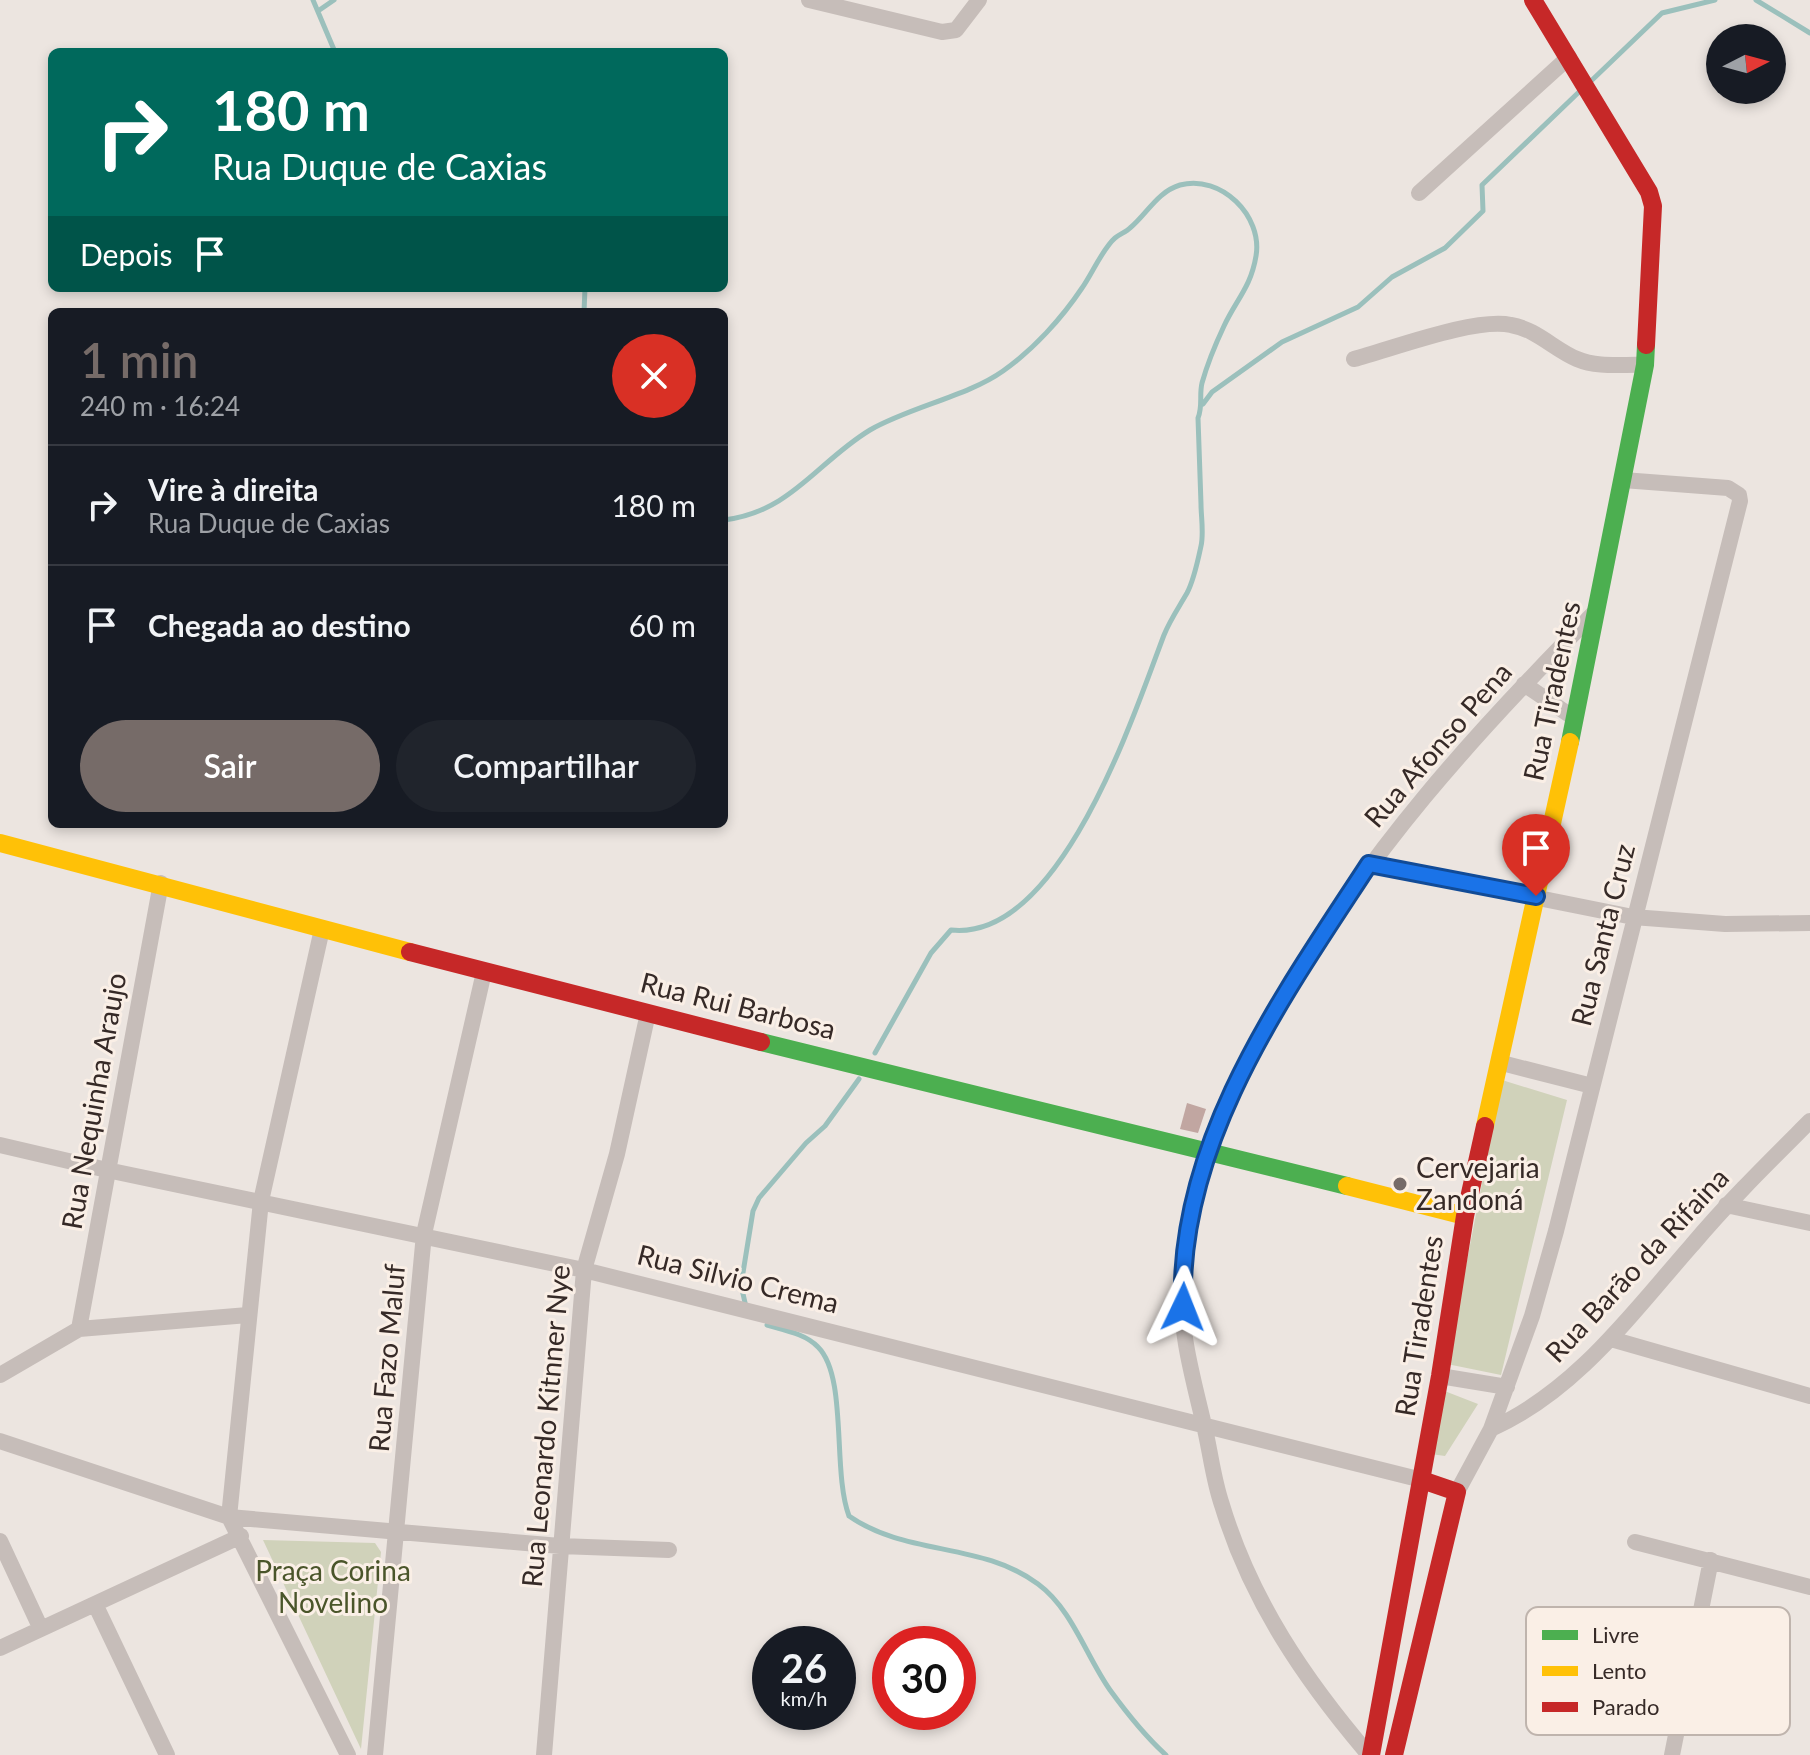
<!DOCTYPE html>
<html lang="pt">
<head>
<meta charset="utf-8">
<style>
  :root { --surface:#171b24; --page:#20242c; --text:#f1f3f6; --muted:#9ea1a6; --line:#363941; --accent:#766b68 }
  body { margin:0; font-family:Lato,sans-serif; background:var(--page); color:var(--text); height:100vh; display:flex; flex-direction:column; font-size:30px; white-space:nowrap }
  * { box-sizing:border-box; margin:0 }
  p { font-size:26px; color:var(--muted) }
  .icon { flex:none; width:44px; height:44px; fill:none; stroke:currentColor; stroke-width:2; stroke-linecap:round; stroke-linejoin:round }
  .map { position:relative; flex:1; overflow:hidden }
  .details { position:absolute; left:48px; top:308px; width:680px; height:520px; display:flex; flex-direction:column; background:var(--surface); border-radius:12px; box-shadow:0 4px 12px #0003 }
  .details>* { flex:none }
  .top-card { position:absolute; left:48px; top:48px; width:680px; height:244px; border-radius:12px; box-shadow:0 4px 12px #0003; background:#00695c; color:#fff; overflow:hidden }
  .needle { width:52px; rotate:84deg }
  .tools { position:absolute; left:1706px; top:24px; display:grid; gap:16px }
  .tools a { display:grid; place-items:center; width:80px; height:80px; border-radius:50%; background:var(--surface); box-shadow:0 4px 12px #0003; font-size:40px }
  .speed { position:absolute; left:752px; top:1626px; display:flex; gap:16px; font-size:40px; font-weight:700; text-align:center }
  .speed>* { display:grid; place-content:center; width:104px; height:104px; border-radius:50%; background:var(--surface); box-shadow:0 4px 12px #0003; line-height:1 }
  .speed small { font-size:20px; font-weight:400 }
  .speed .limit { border:12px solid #d22; background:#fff; color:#111 }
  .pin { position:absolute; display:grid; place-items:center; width:68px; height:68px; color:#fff; margin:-82px -34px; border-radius:50% 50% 50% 0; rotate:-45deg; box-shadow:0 0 8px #0007 }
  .pin .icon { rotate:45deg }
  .me { position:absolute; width:88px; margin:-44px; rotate:2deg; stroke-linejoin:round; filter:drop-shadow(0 0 6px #0008) }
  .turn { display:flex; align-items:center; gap:28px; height:168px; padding:0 32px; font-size:36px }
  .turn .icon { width:104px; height:104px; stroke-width:2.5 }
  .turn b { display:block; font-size:56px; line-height:68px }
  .then { display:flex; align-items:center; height:76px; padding:0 32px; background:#0003; gap:16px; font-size:30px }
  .round { display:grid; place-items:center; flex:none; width:84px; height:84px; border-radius:42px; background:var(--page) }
  .summary { display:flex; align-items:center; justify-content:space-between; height:136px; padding:0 32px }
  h1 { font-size:48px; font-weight:600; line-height:60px; color:var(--accent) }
  .cta { display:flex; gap:16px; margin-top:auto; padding:16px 32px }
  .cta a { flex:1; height:92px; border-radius:48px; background:var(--accent); color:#fff; font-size:32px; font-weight:600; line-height:92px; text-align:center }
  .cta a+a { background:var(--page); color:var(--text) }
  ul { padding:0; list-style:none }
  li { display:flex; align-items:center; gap:24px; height:120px; padding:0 32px; border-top:2px solid var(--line) }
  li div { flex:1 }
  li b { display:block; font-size:30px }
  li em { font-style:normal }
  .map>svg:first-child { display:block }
  .green { fill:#d0d2ba }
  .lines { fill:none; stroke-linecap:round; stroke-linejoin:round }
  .stream { stroke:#9bc0bc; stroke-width:5 }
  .building { fill:#c1a6a1 }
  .street { stroke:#c6bdb9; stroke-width:16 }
  .fast { stroke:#4caf50; stroke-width:18 }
  .slow { stroke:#ffc107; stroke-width:18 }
  .jam { stroke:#c62828; stroke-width:18 }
  .route-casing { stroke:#114b97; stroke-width:20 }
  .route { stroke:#1a73e8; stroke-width:14 }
  .poi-dot { fill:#766b68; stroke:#faefe6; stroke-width:3 }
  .labels { text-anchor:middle; stroke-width:6; stroke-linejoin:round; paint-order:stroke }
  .street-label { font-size:28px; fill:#362a27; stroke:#faefe6 }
  .poi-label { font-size:28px; fill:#362a27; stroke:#faefe6; text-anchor:start }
  .park-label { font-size:28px; fill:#4a552a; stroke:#faefe6 }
  .key { fill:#faefe6; stroke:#bfb4ad; stroke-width:2 }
  .key-label { font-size:22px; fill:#362a27 }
</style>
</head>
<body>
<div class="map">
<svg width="1810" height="1755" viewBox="0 0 1810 1755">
  <rect width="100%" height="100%" fill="#ece5e0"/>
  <path class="green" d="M 1502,1080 L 1567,1100 L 1501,1375 L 1447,1364 Z
    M 1442,1390 L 1478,1404 L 1445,1456 L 1431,1454 Z
    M 263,1540 L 375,1543 L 381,1552 L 361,1749 Z"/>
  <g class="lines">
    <path class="stream" d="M 313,0 L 335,52
      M 1756,0 L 1810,33
      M 318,11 L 334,0
      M 1590,82 L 1662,13 L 1715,0
      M 584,312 L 585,288
      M 1203,404 L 1212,392 L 1282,342 L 1358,307 L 1392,277 L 1445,248 L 1483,211 L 1482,185 L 1580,91
      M 724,520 C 791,512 817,462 870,430 C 910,407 968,396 1003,371 C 1033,350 1062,318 1082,288 C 1092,274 1103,248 1115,238 C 1120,234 1126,232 1130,228 C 1147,214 1157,192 1180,185 C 1221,174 1263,216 1256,256 C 1251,287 1236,300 1224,326 C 1216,343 1207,365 1202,383 C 1199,395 1203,406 1198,418 C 1199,447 1200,475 1201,504 C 1201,517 1204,533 1201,546 C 1198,560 1194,580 1187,593 C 1179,607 1170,620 1164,635 C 1134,714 1060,942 951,930 L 931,953 L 875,1053
      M 746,1307 L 741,1285 L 753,1211 L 759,1198 L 806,1143 L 825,1126 L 859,1079
      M 767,1325 C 784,1330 806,1334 818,1347 C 848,1377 832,1471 849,1516 C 906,1556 982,1542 1038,1584 C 1072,1609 1086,1656 1110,1690 C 1126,1712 1146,1737 1166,1755"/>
  </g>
  <path class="building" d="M 1187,1103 L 1206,1109 L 1198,1133 L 1180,1129 Z"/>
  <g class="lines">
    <path class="street" d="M 809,0 L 942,32 L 956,30 L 979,0
      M 1419,193 L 1569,57
      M 1354,359 C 1392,349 1476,317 1511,325 C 1536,329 1555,350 1577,359 C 1598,368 1623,364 1645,365
      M 1524,684 L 1574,718
      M 1369,864 L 1633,917 L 1725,924 L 1810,923
      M 322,929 L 261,1201 L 229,1517 L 348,1755
      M 1502,1063 L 1592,1086
      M 0,1145 L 107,1170 L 584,1270 L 1422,1480
      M 1726,1205 L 1810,1223
      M 79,1329 L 161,883
      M 1611,1339 L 1810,1396
      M 0,1375 L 79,1329 L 248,1315
      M 1440,1376 L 1507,1387
      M 1491,1429 C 1576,1391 1632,1313 1692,1245 C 1729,1201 1770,1161 1810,1121
      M 0,1441 L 229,1517 L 560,1546 L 669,1550
      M 1457,1492 L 1491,1429 L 1532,1316 L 1556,1231 L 1740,501 L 1739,495 L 1728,488 L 1623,480
      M 0,1541 L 41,1629
      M 1635,1542 L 1810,1587
      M 95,1604 L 167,1755
      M 0,1648 L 241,1536
      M 375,1755 L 424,1234 L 484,972
      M 544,1755 L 584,1270 L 617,1154 L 648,1013
      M 1369,1755 C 1305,1680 1251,1601 1222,1505 C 1214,1482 1211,1457 1206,1434 C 1195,1384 1179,1335 1182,1283 C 1188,1181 1230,1090 1280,1003 C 1368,851 1473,735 1596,611
      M 1672,1755 L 1711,1560"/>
    <path class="fast" d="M 1570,742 L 1645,365 L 1646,345
      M 761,1042 L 1347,1186"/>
    <path class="slow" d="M 0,843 L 410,952
      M 1485,1126 L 1570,742
      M 1347,1186 L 1465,1216"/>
    <path class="jam" d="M 1533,0 L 1649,192 L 1653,206 L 1646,345
      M 410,952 L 761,1042
      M 1371,1755 L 1440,1376 L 1465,1216 L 1485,1126
      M 1394,1755 L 1457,1492 L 1422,1480"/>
  </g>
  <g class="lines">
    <defs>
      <path id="route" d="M 1183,1307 C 1177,1142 1283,996 1369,864 L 1536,896"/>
    </defs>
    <use href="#route" class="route-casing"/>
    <use href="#route" class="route"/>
  </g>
  <circle class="poi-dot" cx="1400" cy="1184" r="8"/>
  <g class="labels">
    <g class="street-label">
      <text transform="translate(1552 691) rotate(-78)" y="10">Rua Tiradentes</text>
      <text transform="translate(1438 745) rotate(-49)" y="10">Rua Afonso Pena</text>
      <text transform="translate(1603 935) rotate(-76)" y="10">Rua Santa Cruz</text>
      <text transform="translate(738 1006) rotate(14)" y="10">Rua Rui Barbosa</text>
      <text transform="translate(94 1101) rotate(-80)" y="10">Rua Nequinha Araujo</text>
      <text transform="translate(1637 1265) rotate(-47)" y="10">Rua Barão da Rifaina</text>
      <text transform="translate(738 1279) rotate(14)" y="10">Rua Silvio Crema</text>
      <text transform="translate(1419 1326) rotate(-81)" y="10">Rua Tiradentes</text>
      <text transform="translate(387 1358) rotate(-85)" y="10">Rua Fazo Maluf</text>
      <text transform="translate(546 1426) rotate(-85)" y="10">Rua Leonardo Kitnner Nye</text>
    </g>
    <g class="poi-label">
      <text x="1416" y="1178">Cervejaria<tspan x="1416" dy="32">Zandoná</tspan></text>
    </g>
    <g class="park-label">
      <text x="333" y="1581">Praça Corina<tspan x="333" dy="32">Novelino</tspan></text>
    </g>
  </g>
  <rect x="1526" y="1607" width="264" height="128" rx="12" class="key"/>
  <rect x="1542" y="1630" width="36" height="10" fill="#4caf50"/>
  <rect x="1542" y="1666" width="36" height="10" fill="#ffc107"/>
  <rect x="1542" y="1702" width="36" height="10" fill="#c62828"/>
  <g class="key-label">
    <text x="1592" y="1643">Livre</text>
    <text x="1592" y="1679">Lento</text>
    <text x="1592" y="1715">Parado</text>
  </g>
</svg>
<div class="tools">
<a><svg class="needle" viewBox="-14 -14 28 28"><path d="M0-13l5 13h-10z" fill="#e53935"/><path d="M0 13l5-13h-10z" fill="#9ea1a6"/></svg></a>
</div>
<div class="speed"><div>26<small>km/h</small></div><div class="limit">30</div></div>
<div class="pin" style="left:1536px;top:896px;background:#d93025"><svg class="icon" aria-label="arrive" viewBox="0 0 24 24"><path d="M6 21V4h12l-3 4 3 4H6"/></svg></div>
<svg class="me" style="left:1183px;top:1307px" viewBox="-20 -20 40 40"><path d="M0-17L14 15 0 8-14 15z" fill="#1a73e8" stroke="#fff" stroke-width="4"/></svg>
<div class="top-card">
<div class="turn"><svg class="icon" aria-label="right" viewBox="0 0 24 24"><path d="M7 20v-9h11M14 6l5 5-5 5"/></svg><div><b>180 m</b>Rua Duque de Caxias</div></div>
<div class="then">Depois<svg class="icon" aria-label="arrive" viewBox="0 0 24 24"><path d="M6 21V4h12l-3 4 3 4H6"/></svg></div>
</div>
<section class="details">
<div class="summary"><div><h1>1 min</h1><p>240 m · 16:24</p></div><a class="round" style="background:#d93025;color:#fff"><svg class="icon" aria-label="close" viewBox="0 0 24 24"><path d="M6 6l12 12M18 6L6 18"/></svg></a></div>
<ul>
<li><svg class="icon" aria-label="right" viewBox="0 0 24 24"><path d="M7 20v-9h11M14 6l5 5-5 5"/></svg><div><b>Vire à direita</b><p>Rua Duque de Caxias</p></div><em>180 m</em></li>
<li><svg class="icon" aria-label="arrive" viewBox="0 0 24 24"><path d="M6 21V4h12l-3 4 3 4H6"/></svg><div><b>Chegada ao destino</b></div><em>60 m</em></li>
</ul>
<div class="cta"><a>Sair</a><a>Compartilhar</a></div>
</section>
</div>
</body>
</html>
